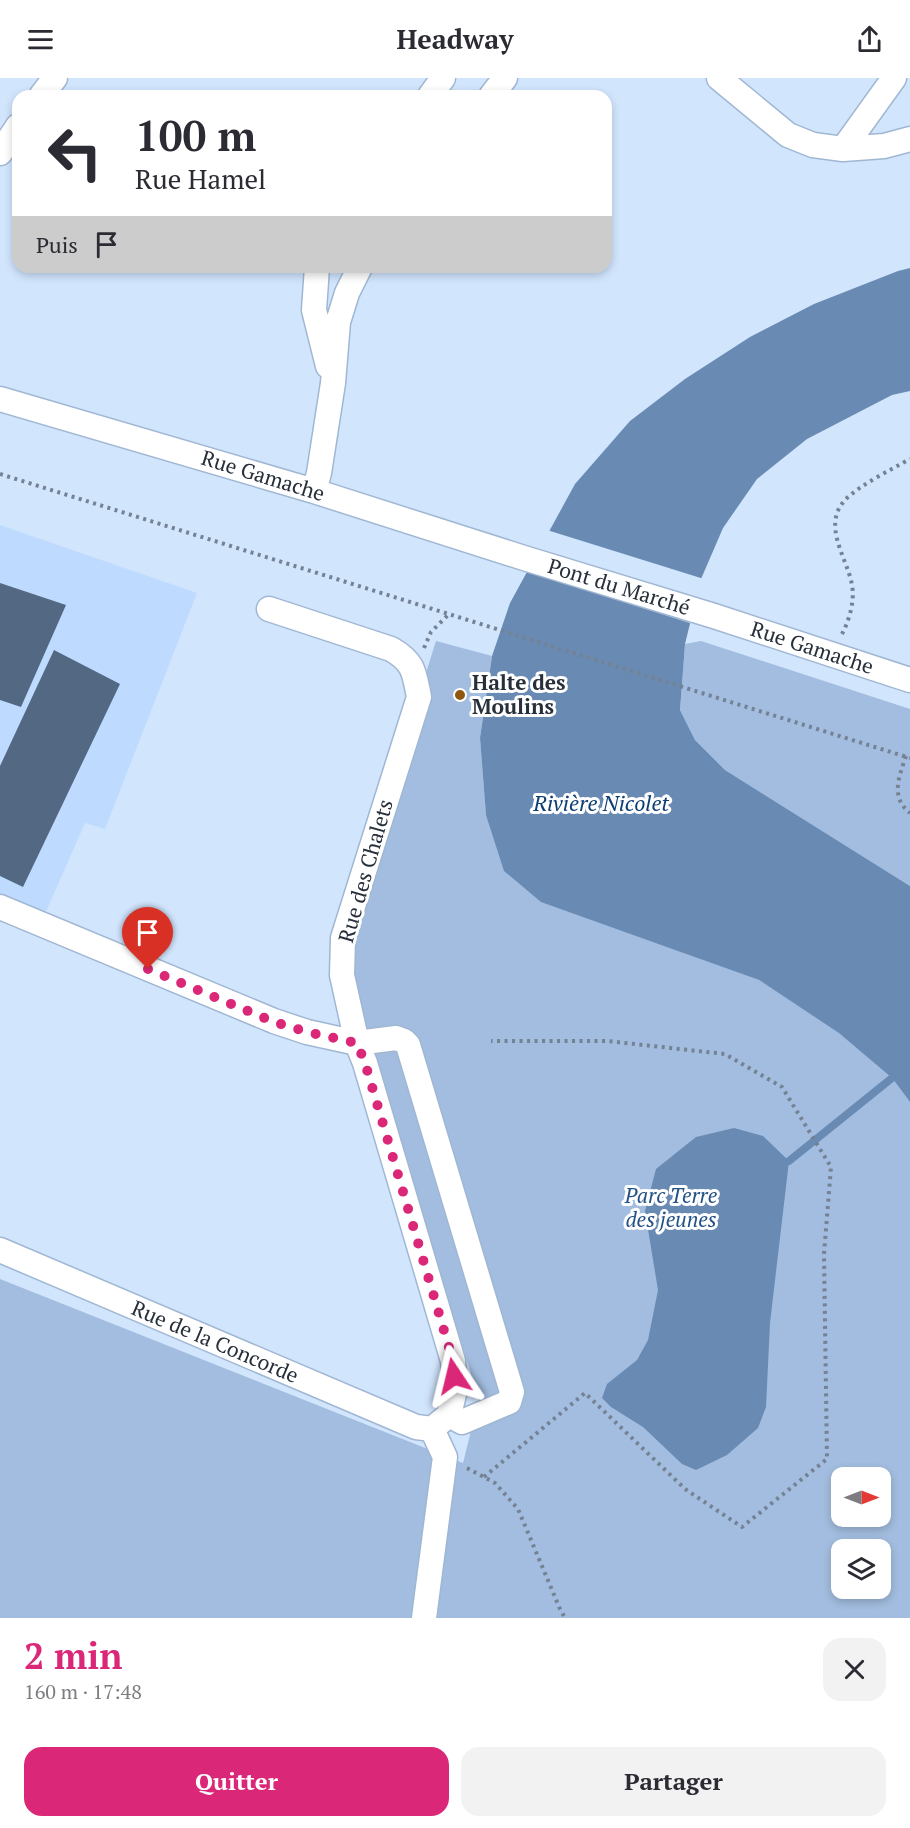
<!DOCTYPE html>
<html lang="fr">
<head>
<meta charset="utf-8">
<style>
  :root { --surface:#fff; --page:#f2f2f3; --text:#2b2b33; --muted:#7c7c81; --accent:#db2777 }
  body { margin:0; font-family:"PT Serif",serif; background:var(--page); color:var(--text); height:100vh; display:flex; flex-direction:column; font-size:22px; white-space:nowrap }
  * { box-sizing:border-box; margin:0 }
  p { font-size:20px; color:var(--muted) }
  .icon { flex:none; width:33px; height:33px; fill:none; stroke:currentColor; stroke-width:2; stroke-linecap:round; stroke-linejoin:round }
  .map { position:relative; height:1540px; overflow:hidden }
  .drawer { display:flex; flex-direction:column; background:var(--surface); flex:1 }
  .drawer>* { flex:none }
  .top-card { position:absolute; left:12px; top:12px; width:600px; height:183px; border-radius:18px; box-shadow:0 3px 9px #0003; background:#fff; color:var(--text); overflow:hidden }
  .needle { width:39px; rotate:90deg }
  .buttons { position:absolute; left:831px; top:1389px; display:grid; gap:12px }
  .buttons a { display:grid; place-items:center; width:60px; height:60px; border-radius:12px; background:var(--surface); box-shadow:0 3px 9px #0003; font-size:30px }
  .pin { position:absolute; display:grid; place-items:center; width:51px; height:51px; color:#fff; margin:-62px -26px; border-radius:50% 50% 50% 0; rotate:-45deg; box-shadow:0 0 6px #0007 }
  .pin .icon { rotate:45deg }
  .me { position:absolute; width:66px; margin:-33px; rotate:350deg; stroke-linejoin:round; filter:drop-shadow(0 0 4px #0008) }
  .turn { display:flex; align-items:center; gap:21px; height:126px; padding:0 24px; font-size:27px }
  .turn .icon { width:78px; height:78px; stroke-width:2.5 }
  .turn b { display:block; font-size:42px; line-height:51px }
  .then { display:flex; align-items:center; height:57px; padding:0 24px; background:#0003; gap:12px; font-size:22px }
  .round { display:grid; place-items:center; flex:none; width:63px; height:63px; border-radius:18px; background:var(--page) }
  .headline { display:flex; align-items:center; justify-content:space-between; height:102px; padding:0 24px }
  h1 { font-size:36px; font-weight:700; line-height:45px; color:var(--accent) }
  .primary-button { display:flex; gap:12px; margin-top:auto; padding:12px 24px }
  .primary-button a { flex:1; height:69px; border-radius:18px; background:var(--accent); color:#fff; font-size:24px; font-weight:700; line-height:69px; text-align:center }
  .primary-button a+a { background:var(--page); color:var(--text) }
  header { display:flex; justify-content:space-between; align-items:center; height:78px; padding:0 24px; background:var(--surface); font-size:27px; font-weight:700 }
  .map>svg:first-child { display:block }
  .built { fill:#bedbff }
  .green { fill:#a2bddf; fill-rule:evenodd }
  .water { fill:#698ab3 }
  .pier { fill:#d1e5fd }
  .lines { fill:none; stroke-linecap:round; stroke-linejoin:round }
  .stream { stroke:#698ab3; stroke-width:8 }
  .building { fill:#536882 }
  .minor-casing { stroke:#a0b7d3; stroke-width:27 }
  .path { stroke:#748293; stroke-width:4; stroke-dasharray:3 4.5; stroke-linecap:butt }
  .minor { stroke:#fff; stroke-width:24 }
  .route { stroke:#db2777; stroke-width:10; stroke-dasharray:0 18 }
  .poi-dot { fill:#905711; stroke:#fff; stroke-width:2 }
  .labels { text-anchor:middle; stroke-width:6; stroke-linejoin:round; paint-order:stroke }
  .street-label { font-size:21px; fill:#262f3a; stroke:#fff }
  .poi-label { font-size:21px; font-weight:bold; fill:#262f3a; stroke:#fff; text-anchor:start }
  .park-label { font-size:21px; font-style:italic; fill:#235287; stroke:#fff }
  .water-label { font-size:22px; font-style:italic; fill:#0e3f73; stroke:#fff }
</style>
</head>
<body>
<header><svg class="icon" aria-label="menu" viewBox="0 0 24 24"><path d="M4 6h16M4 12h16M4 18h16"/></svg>Headway<svg class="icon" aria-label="share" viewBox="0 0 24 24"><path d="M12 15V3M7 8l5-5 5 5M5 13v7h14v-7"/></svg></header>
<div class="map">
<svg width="910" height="1540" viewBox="0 0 910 1540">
  <rect width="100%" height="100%" fill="#d1e5fd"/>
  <path class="built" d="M 0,447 L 197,515 L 105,751 L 85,745 L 37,854 L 0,839 Z"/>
  <path class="green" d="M 436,563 L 492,578 L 480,660 L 486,737 L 663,867 L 759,902 L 839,954 L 892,1000 L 910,1024 L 910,1540 L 0,1540 L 0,1201 L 463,1385 L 479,1321 L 367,964 L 332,895 ZM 842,1400 L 880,1400 L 880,1438 L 842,1438 ZM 842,1472 L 880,1472 L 880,1510 L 842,1510 Z
    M 701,563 L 910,631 L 910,808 L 725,692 L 695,662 L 680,632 L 685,566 Z"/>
  <path class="water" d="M 910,190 L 910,313 L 892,317 L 807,361 L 757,401 L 723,450 L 701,501 L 685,566 L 680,632 L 695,662 L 725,692 L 910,808 L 910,1024 L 892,1000 L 839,955 L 759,902 L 541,824 L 504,793 L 486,737 L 480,660 L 492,578 L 510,525 L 575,406 L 630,343 L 685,301 L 750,259 L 814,226 L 898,193 Z
    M 734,1050 L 763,1058 L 789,1083 L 770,1245 L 766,1329 L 758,1350 L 727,1377 L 696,1392 L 682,1386 L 643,1349 L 611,1329 L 602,1320 L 607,1306 L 637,1282 L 648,1262 L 658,1212 L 645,1133 L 656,1091 L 696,1059 Z"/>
  <path class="pier" d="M 547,452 L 704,501 L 693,546 L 525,492 Z"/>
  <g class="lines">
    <path class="stream" d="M 789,1083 L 892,1000"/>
  </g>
  <path class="building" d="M 0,505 L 66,527 L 21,629 L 0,622 Z
    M 54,572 L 120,606 L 23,809 L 0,798 L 0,688 Z"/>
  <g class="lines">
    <defs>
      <path id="minor" d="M 719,0 L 788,57 L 813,67 L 843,71 L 884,68 L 910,61
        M 41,18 L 55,0
        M 430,18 L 443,0
        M 491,18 L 505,0
        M 843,71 L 894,0
        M 0,75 L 18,48
        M 317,189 L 314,232 L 328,288
        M 0,321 L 314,413 L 524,480 L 714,538 L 910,602
        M 314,413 L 319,395 L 333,305 L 338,244 L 347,215 L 360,189
        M 269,531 L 391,571 C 414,584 414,594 419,619 L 343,860 L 342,897 L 357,965 L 365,985 L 453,1283 L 455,1312 L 449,1337 L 432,1351
        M 0,829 L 274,943 L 307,954 L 357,965 L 396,960 L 404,963 L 408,967 L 512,1314 L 509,1324 L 462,1344 L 449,1337
        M 0,1172 L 416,1349 L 432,1351
        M 424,1540 L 445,1379 L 432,1351"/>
    </defs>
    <use href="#minor" class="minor-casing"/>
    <path class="path" d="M 0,396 L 910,680
      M 842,556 C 849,543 855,523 852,507 C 847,479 820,446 847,420 C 862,406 892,391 910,381
      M 424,570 L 431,554 L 448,537
      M 906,678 C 899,699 890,719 910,735
      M 467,1390 L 495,1405 L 518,1431 L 560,1531 L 565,1540
      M 484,1399 L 585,1315 L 685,1411 L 742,1449 L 827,1381 L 824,1176 L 831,1089 L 782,1009 L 725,976 L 607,963 L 491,963"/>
    <use href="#minor" class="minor"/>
  </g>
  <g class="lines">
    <path class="route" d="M 148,891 L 274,944 L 307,954 L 357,965 L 365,985 L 453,1283 L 454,1298"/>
  </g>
  <circle class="poi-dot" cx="460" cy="617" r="6"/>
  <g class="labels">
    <g class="street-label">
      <text transform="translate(263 398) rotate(17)" y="7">Rue Gamache</text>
      <text transform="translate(619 509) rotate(17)" y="7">Pont du Marché</text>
      <text transform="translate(812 570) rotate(18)" y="7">Rue Gamache</text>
      <text transform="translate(366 793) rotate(-74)" y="7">Rue des Chalets</text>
      <text transform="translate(215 1264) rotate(23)" y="7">Rue de la Concorde</text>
    </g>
    <g class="poi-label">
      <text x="472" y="612">Halte des<tspan x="472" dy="24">Moulins</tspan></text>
    </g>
    <g class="park-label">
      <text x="671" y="1125">Parc Terre<tspan x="671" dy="24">des jeunes</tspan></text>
    </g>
    <g class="water-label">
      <text x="601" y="733">Rivière Nicolet</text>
    </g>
  </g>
</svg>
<div class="buttons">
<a><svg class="needle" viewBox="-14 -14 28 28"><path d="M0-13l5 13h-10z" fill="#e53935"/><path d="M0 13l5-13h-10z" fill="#7c7c81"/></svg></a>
<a><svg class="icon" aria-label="layers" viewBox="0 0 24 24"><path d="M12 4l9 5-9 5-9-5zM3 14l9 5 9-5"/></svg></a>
</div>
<div class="pin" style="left:148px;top:891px;background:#d93025"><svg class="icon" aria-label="arrive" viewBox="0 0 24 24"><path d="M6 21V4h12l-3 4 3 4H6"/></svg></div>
<svg class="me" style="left:454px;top:1298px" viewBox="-20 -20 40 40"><path d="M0-17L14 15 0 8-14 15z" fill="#db2777" stroke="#fff" stroke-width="4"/></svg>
<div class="top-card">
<div class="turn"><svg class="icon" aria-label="left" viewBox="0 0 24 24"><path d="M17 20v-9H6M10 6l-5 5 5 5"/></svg><div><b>100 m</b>Rue Hamel</div></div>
<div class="then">Puis<svg class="icon" aria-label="arrive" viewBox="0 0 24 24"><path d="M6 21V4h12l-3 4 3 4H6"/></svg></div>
</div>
</div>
<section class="drawer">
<div class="headline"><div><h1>2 min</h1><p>160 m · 17:48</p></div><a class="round"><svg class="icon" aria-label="close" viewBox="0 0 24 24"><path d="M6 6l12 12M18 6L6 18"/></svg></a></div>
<div class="primary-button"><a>Quitter</a><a>Partager</a></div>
</section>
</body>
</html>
